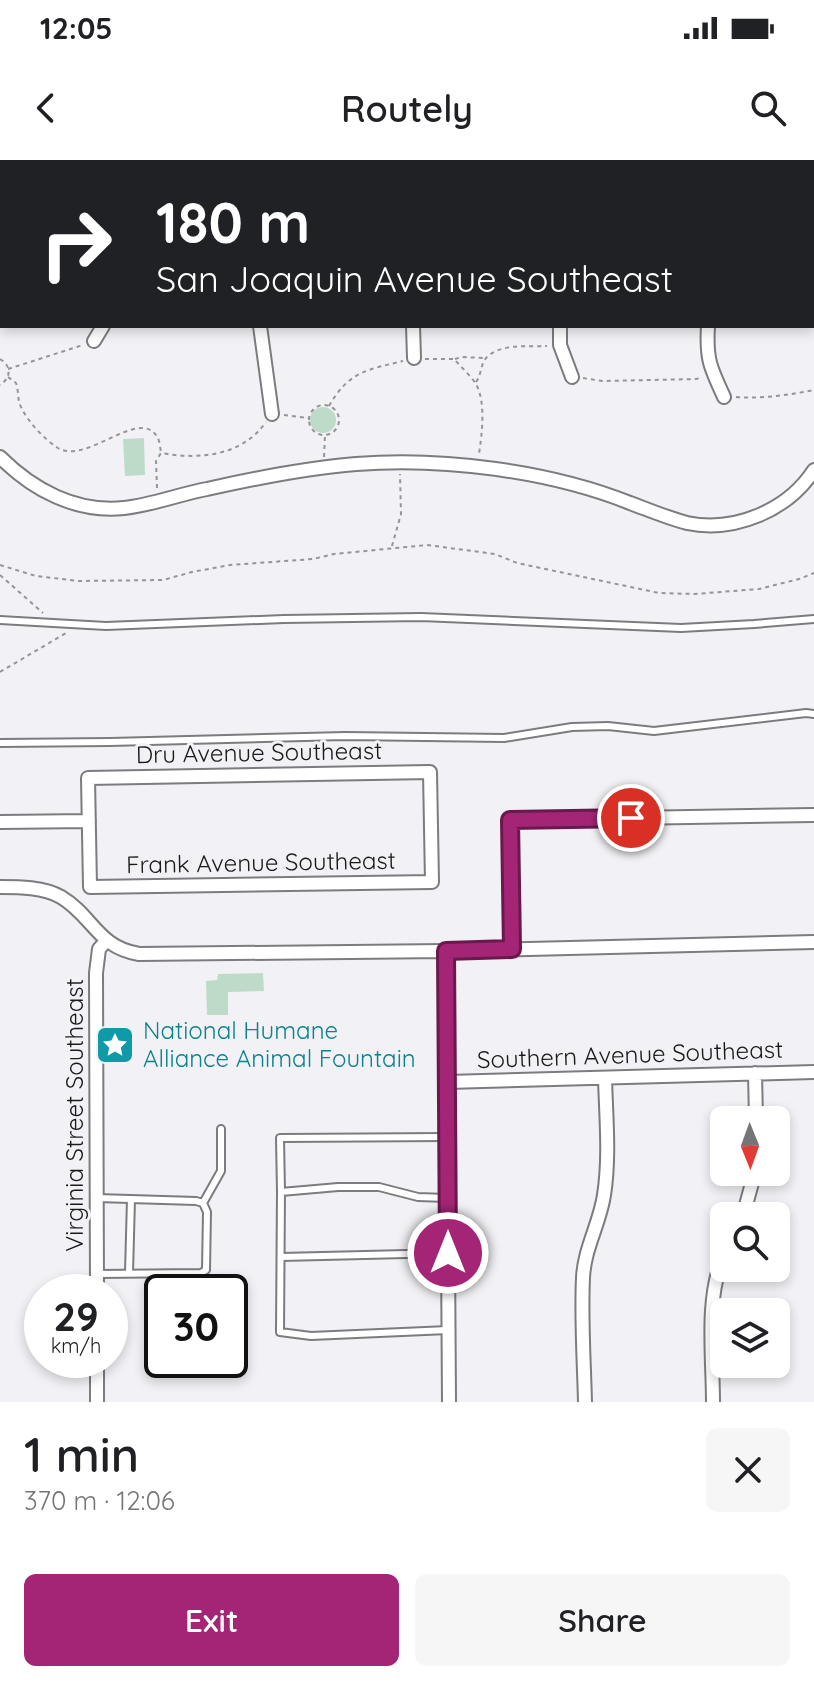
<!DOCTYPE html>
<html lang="en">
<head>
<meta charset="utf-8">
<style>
  :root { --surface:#fff; --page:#f6f6f6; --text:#202124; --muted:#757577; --accent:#a42576 }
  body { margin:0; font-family:Quicksand,sans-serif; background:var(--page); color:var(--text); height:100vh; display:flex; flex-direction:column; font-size:30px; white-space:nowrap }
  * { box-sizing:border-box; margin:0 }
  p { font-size:26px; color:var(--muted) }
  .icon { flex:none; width:44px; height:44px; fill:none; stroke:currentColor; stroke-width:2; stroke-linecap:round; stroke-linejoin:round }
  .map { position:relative; height:1242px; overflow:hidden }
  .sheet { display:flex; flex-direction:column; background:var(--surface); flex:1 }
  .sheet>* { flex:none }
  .guide { position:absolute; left:0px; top:0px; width:814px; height:168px; box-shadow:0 4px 12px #0003; background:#202124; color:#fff; overflow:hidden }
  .needle { width:52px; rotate:179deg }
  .buttons { position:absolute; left:710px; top:946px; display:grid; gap:16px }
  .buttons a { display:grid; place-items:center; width:80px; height:80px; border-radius:12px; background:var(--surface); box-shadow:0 4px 12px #0003; font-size:40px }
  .speed { position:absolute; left:24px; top:1114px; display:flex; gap:16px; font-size:40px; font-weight:700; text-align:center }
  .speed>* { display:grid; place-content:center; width:104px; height:104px; border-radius:50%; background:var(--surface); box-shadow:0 4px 12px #0003; line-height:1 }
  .speed small { font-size:20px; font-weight:400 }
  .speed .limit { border:4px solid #111; border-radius:12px; background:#fff; color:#111 }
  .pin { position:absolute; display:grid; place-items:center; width:68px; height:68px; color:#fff; margin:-34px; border:4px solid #fff; border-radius:50%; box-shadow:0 2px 8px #0007 }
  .me { position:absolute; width:88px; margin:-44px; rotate:0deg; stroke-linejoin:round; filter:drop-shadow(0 0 6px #0008) }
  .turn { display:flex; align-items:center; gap:28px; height:168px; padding:0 24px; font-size:36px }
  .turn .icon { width:104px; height:104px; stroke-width:2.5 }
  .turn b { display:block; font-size:56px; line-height:68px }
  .round { display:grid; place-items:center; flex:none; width:84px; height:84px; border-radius:12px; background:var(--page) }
  .head { display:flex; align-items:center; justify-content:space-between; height:136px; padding:0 24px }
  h1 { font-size:48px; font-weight:600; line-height:60px }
  .primary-button { display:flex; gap:16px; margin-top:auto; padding:16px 24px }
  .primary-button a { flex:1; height:92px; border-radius:12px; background:var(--accent); color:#fff; font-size:32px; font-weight:600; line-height:92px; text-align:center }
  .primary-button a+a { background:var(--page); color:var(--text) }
  .status { display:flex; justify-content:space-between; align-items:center; height:56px; padding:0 40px; background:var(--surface); direction:ltr }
  .status svg { height:22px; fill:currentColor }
  header { display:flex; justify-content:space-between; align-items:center; height:104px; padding:0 24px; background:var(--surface); font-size:36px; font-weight:600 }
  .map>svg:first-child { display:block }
  .green { fill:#bedbc9 }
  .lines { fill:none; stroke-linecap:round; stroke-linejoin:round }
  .service-casing { stroke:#7c7c7f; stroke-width:10 }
  .minor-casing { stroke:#7c7c7f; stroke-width:16 }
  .path { stroke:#959598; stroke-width:2; stroke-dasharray:4 4; stroke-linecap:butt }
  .service { stroke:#fff; stroke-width:6 }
  .minor { stroke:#fff; stroke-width:12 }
  .route-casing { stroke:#6b184d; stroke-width:20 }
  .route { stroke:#a42576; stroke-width:14 }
  .labels { text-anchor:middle; stroke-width:6; stroke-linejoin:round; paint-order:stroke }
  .street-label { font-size:24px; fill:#1a1a1b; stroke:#f2f2f6 }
  .culture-label { font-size:24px; fill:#0d838f; stroke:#f2f2f6; text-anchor:start }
</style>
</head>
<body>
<div class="status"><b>12:05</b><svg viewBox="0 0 49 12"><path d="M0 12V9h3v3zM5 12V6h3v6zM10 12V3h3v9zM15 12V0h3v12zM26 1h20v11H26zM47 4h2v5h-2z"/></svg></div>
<header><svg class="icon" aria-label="back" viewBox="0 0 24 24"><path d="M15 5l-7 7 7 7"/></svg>Routely<svg class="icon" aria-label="search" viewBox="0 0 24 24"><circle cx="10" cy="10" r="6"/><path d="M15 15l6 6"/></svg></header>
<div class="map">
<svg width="814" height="1242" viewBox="0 0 814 1242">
  <rect width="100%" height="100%" fill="#f2f2f6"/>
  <path class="green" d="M310 260a13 13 0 1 1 26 0a13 13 0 1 1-26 0Z
    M 144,278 L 145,315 L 125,316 L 123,279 Z
    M 263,813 L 264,831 L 228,832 L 228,855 L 207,855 L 206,821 L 217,820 L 218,814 Z"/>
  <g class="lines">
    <defs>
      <path id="service" d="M 0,460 L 106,466 L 284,459 L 421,457 L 681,468 L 754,464 L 814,459
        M 0,583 L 110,582 L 345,576 L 504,578 L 572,567 L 608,566 L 654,571 L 806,553 L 814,554
        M 281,1032 L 280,978 L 447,977
        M 447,1038 L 418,1037 L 379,1027 L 338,1027 L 281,1032 L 280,1172 L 311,1176 L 448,1170
        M 203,1043 L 221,1011 L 221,969
        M 281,1097 L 448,1093
        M 129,1113 L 131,1039
        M 97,1114 L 201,1113 L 206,1110 L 207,1052 L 203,1043 L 196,1041 L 97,1038"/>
      <path id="minor" d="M 71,0 L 72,2
        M 286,0 L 306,2
        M 258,2 L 258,0
        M 527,2 L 554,0
        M 736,2 L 736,0
        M 260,166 L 272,254
        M 413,166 L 414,198
        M 560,166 L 560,185 L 572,217
        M 708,166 C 706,199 710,207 724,237
        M 94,181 L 103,166
        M 0,297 C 33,330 76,353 124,348 C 152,345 180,334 207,329 C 256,318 306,308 356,304 C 442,297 550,311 630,343 C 649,350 668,358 687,363 C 735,373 788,350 814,310
        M 430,612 L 432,722 L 90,727 L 88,618 Z
        M 0,662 L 89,661
        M 0,727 C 19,727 44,727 61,737 C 93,756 97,787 139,794 L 446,791 L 814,782
        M 512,789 L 510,660 L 814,655
        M 446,791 L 449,1242
        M 755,913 L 756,960
        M 447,922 L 814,912
        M 743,1056 L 755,1012
        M 97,1132 L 96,813 L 99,789 L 106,781
        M 97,1200 L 97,1242
        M 585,1242 C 584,1201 581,1159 583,1118 C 584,1089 600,1063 604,1035 C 610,997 606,956 605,918
        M 713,1242 C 713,1196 705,1138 724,1095"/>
    </defs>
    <use href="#service" class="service-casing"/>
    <use href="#minor" class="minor-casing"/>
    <path class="path" d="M 0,199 C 12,206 11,218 0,225
      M 425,199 L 454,199 C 461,207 470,215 476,224 C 486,242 482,274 479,294
      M 455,199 L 462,197 L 485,198
      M 8,209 L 83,185
      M 8,217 L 16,223 C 19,231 17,239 21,247 C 28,262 44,279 58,288 C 86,305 137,249 156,275 C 160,280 160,287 161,293
      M 583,218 L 602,221 L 697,219 L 700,217
      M 476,222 C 482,214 480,204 487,197 C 502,183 528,187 547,186
      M 736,237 C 763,239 788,235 814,230
      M309 260a15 15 0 1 1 30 0a15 15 0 1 1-30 0Z
      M 329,246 C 349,211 367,210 403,201
      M 284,255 L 309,258
      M 324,297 L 325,275
      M 157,328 L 156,301 L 161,293 C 200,300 242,296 266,262
      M 392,386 L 401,354 L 400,314
      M 0,405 L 36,416 L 79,421 L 163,420 L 192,412 L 230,405 L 313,399 L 334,394 L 427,385 L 495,394 L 517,403 L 659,433 L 695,434 L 759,429 L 799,419 L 814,413
      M 0,415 L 43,453
      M 0,512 L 66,473"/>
    <use href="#service" class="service"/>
    <use href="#minor" class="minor"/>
  </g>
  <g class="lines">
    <defs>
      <path id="route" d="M 448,1093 L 446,791 L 512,789 L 510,660 L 631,658"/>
    </defs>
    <use href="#route" class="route-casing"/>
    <use href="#route" class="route"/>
  </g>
  <defs>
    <symbol id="sight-square" viewBox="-11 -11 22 22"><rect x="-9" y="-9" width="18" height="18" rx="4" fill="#0f9aa8" stroke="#f2f2f6"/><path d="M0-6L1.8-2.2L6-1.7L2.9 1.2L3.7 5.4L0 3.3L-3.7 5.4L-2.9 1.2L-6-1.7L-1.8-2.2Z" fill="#fff"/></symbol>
  </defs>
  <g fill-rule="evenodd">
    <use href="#sight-square" x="93" y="863" width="44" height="44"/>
  </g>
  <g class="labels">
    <g class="street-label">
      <text transform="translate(259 593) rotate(-1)" y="8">Dru Avenue Southeast</text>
      <text transform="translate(261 703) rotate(-1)" y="8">Frank Avenue Southeast</text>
      <text transform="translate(630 895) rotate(-2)" y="8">Southern Avenue Southeast</text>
      <text transform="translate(75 955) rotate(-90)" y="8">Virginia Street Southeast</text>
    </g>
    <g class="culture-label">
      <text x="143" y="879">National Humane<tspan x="143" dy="28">Alliance Animal Fountain</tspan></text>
    </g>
  </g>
</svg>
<div class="buttons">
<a><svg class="needle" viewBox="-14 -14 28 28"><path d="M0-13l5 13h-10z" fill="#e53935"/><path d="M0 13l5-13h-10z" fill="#757577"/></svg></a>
<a><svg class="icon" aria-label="search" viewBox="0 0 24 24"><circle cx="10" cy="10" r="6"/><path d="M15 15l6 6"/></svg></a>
<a><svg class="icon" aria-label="layers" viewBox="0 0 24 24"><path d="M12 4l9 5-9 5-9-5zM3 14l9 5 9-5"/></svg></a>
</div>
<div class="speed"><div>29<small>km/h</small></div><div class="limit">30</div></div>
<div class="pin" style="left:631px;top:658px;background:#d93025"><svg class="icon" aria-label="arrive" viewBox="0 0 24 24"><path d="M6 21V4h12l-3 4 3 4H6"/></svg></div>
<svg class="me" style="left:448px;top:1093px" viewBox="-20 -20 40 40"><circle r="17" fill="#a42576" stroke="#fff" stroke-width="3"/><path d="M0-11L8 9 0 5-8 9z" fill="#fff"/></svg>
<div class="guide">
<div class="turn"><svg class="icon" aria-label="right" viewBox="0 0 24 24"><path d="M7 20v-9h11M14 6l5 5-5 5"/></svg><div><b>180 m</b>San Joaquin Avenue Southeast</div></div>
</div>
</div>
<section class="sheet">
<div class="head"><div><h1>1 min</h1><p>370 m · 12:06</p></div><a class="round"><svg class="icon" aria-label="close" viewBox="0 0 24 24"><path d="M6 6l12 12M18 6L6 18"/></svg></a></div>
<div class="primary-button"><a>Exit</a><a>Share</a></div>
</section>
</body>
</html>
